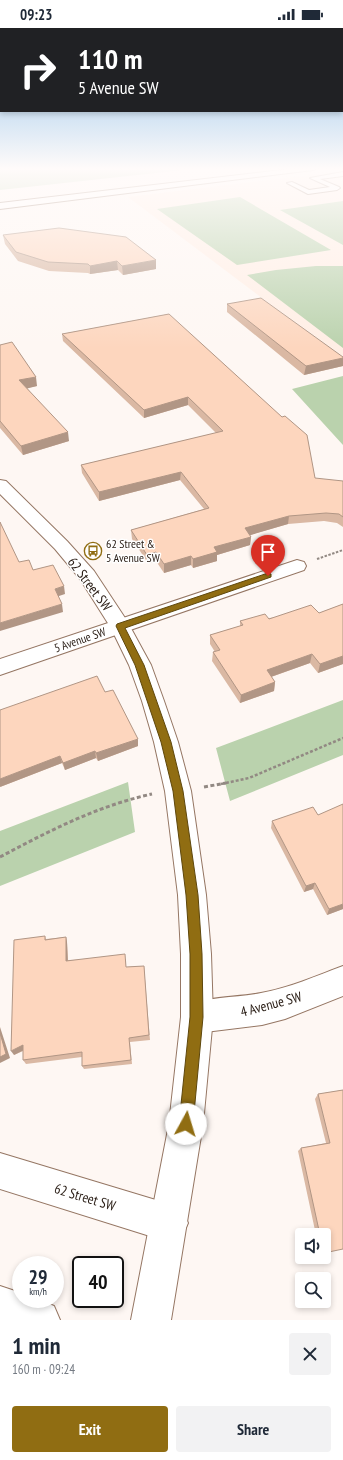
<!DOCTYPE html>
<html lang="en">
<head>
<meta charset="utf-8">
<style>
  :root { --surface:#fff; --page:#f2f2f3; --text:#1f2937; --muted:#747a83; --accent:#906d12 }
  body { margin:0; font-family:"PT Sans Narrow",sans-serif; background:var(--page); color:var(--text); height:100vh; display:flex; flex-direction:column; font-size:15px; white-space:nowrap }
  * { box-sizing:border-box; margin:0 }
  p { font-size:13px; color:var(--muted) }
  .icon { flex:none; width:22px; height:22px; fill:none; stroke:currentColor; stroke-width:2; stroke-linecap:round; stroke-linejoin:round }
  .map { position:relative; height:1292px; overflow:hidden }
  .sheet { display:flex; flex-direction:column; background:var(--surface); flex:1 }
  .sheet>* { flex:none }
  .banner { position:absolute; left:0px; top:0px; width:343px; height:84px; box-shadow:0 2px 6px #0003; background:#202124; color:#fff; overflow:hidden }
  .controls { position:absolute; left:295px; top:1200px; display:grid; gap:8px }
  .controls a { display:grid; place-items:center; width:36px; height:36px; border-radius:4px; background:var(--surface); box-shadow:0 2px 6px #0003; font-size:20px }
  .speed { position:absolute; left:12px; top:1228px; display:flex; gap:8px; font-size:20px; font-weight:700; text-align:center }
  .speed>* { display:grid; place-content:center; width:52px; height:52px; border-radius:50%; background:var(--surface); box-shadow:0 2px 6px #0003; line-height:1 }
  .speed small { font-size:10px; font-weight:400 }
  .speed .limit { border:2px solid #111; border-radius:6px; background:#fff; color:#111 }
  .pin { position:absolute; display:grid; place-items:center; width:34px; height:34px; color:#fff; margin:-41px -17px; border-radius:50% 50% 50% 0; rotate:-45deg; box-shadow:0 0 4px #0007 }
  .pin .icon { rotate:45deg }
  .me { position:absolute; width:44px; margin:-22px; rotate:6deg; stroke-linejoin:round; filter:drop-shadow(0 0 3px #0008) }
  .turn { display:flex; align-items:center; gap:14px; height:84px; padding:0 12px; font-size:18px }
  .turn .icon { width:52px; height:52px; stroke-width:2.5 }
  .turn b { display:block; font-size:28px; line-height:34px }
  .round { display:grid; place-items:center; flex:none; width:42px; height:42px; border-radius:4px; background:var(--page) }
  .head { display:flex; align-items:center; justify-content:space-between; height:68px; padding:0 12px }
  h1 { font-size:24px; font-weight:600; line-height:30px }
  .button { display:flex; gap:8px; margin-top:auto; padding:8px 12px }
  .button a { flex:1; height:46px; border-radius:4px; background:var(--accent); color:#fff; font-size:16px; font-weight:600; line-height:46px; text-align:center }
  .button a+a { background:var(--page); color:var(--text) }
  .status { display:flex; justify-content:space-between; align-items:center; height:28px; padding:0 20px; background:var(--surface); direction:ltr }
  .status svg { height:11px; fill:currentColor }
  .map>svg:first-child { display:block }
  .built { fill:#ffeee4 }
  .green { fill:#bad2ad }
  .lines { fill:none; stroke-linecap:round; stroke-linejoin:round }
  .lane-casing { stroke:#957663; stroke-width:2 }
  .street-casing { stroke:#957663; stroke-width:2 }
  .secondary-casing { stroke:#957663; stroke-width:2 }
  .path-far2 { stroke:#928983; stroke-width:2; stroke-dasharray:2.5 1.5; stroke-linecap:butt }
  .path-far1 { stroke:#928983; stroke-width:2.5; stroke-dasharray:3 2; stroke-linecap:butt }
  .path { stroke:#928983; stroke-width:3; stroke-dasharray:4 2.5; stroke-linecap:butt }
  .lane { fill:#fff; fill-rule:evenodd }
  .street { fill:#fff; fill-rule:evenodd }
  .secondary { fill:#fff; fill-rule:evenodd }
  .wall { fill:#dab8a3 }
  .shaded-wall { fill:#b19685 }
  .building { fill:#fdd6be; stroke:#b19685 }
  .route { fill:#906d12; stroke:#5e470c }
  .labels { text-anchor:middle; stroke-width:3; stroke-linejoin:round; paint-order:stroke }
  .poi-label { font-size:12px; fill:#281c14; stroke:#fff; text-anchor:start }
  .street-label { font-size:12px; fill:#281c14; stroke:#fff }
  .near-street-label { font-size:14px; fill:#281c14; stroke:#fff }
</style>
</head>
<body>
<div class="status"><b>09:23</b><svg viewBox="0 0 49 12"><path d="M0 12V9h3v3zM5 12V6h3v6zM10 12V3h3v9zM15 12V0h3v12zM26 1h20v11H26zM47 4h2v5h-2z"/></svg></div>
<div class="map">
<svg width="343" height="1292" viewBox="0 0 343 1292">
  <rect width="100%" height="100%" fill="#fef7f3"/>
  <path class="built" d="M 343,143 L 343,328 L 262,270 L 128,169 Z"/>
  <path class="green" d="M 0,140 L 201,140 L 0,162 Z
    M 240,169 L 331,222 L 237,237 L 157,181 Z
    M 343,173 L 343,217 L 280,182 Z
    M 316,238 L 343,238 L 343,320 L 247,247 L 276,242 Z
    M 343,348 L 343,417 L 292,361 Z
    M 343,672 L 343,727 L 230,773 L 216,720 Z
    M 128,754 L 135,804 L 0,858 L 0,803 Z"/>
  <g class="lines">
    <defs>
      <path id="lane" d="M 343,144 L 343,148 L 320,151 L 339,159 L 340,160 L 337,162 L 308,166 L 287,155 L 292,154 L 309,162 L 330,159 L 310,150 Z"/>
      <path id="street" d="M 297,532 L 304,534 L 306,538 L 304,542 L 0,647 L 0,631 Z
        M 343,938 L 343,968 L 285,991 L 262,997 L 197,1005 L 186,1000 L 181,989 L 186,978 C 209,968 236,970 261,965 C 289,960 316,948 343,938 Z
        M 0,1125 L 169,1176 L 182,1182 L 188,1195 L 182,1208 L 169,1214 L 0,1161 Z
        M 0,1258 L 21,1265 L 21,1271 L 37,1271 L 54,1278 L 60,1292 L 0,1292 Z"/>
      <path id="secondary" d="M 298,140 L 317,140 L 313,142 L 0,181 L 0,175 Z
        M 0,452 L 6,453 L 67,513 L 94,543 L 127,593 L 151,637 L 164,673 L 178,714 L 191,763 L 206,867 L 211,926 L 213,989 L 203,1096 L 171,1292 L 131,1292 L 169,1096 L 181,989 L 181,926 L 178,867 L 165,763 L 154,714 L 142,673 L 129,637 L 111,600 L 80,551 L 55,521 L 0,466 Z"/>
    </defs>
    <use href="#lane" class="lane-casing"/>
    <use href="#street" class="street-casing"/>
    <use href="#secondary" class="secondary-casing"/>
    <path class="path-far2" d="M 317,531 L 343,522"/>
    <path class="path-far1" d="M 221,756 L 249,750 L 343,710"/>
    <path class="path" d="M 204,759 L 226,755
      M 0,829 C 49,803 97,778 152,766"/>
    <use href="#lane" class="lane"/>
    <use href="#street" class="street"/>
    <use href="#secondary" class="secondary"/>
  </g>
  <path class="wall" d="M 3,207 L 156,241 L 123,247 L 118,242 L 90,246 L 88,245 L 49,243 L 18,233 L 5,216 Z
    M 227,276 L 343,329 L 343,338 L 304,347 L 227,284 Z
    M 169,286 L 315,450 L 343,489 L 343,499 L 337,495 L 324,493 L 288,496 L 250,507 L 251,509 L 250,517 L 217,527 L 217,533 L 193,540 L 191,537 L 164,545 L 156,533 L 148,535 L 132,511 L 131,502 L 204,481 L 180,452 L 99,473 L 82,445 L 81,437 L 216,405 L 188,377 L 144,390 L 63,313 L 62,306 Z
    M 0,317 L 37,358 L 27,360 L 69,413 L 23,427 L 0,400 Z
    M 343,576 L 343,636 L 318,645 L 310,635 L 271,649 L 275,654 L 274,663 L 240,675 L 212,633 L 213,624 L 215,624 L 210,616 L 210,607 L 240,598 L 240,593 L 319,585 Z
    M 105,664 L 138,718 L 98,733 L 96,730 L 65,742 L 62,735 L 0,759 Z
    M 272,793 L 343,881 L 327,887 L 313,861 L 304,864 L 271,800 Z
    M 45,908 L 46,911 L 66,909 L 67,914 L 68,932 L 126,931 L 126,939 L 144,938 L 150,1012 L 130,1014 L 132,1036 L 84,1041 L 82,1038 L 82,1029 L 26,1036 L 23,1032 L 23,1023 L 14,1027 Z
    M 343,1062 L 324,1207 L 316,1207 L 298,1123 L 301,1120 L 326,1115 L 315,1071 L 318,1066 Z"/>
  <path class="shaded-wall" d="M 156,232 L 156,241 L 123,247 L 122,238 Z
    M 117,233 L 118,242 L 90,246 L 90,238 Z
    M 343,330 L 343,338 L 304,347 L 306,338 Z
    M 36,349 L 37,358 L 21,362 L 19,352 Z
    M 188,369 L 188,377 L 144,390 L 144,382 Z
    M 68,404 L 69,413 L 23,427 L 21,418 Z
    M 181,444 L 180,452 L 99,473 L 99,464 Z
    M 289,488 L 288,496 L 244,509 L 245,500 Z
    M 251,509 L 250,517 L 217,527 L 217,533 L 193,540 L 193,531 L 214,519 Z
    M 156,524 L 156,533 L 148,535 L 147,527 Z
    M 191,528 L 191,537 L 164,545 L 164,536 Z
    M 64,558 L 65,566 L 56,569 L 55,561 Z
    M 62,576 L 63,584 L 0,603 L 0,595 Z
    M 312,626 L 310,635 L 265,651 L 267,642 Z
    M 343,628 L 343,636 L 318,645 L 320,636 Z
    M 275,654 L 274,663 L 240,675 L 241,667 Z
    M 138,711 L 138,718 L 98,733 L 96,725 Z
    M 95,723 L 96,730 L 65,742 L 63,735 Z
    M 60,728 L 62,735 L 0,759 L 0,751 Z
    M 315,855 L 313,861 L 304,864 L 306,858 Z
    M 343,876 L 343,881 L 327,887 L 329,881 Z
    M 66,909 L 67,914 L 68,938 L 66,933 Z
    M 0,999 L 10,1030 L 0,1035 Z
    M 23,1017 L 26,1021 L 14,1027 L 11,1023 Z"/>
  <path class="building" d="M 59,200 L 126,209 L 156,232 L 122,238 L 117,233 L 90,238 L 88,236 L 48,234 L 16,224 L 3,207 Z
    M 261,270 L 343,329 L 343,330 L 306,338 L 227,276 Z
    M 169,286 L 282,389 L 285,388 L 307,407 L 315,450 L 343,453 L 343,489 L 339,486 L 326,485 L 289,488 L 245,500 L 251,509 L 214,519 L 217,524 L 193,531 L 191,528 L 164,536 L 156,524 L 147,527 L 131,502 L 209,480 L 181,444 L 99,464 L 81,437 L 223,403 L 188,369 L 144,382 L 62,306 Z
    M 12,314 L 36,349 L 19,352 L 68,404 L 21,418 L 0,393 L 0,317 Z
    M 0,494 L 19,534 L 29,532 L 33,542 L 53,537 L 64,558 L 55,561 L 62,576 L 0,595 Z
    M 343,576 L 343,628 L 320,636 L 312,626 L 267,642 L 275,654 L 241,667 L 213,624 L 220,622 L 210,607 L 243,597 L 240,593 L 265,586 L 269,591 L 311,577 L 319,585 Z
    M 97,648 L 105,664 L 113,662 L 138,711 L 96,725 L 95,723 L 63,735 L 60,728 L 0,751 L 0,682 Z
    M 343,776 L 343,876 L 329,881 L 315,855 L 306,858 L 272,793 L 313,779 L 318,787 Z
    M 45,908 L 45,912 L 66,909 L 66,933 L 125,926 L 126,939 L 144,938 L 149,1007 L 129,1010 L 131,1032 L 82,1038 L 82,1024 L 23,1032 L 23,1017 L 11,1023 L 14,912 Z
    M 0,1005 L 6,1026 L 0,1029 Z
    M 343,1062 L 343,1221 L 324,1225 L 324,1207 L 320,1207 L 301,1120 L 330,1115 L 318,1066 Z"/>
  <linearGradient id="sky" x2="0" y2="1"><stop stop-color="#88bde9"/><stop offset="0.44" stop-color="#fffbfa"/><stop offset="1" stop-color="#fffbfa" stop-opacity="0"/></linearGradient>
  <rect width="343" height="320" fill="url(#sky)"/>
  <path class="route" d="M 268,545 L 271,546 L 271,549 L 125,600 L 144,637 L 171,714 L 183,763 L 198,867 L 202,926 L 203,989 L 193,1096 L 191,1101 L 186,1103 L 181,1101 L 179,1096 L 190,989 L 190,926 L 186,867 L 173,763 L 161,714 L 135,637 L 116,598 L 117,596 Z"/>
  <defs>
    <symbol id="bus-ring" viewBox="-11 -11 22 22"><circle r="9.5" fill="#fff" stroke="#906d12" stroke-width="1.5"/><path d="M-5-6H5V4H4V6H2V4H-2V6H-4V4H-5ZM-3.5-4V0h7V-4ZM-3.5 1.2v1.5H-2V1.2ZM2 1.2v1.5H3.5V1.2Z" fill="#906d12"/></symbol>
  </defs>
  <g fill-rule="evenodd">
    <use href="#bus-ring" x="83" y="513" width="20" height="20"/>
  </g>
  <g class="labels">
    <g class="poi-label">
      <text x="106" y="520">62 Street &amp;<tspan x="106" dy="14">5 Avenue SW</tspan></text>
    </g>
    <g class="street-label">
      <text transform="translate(80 612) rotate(-19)" y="4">5 Avenue SW</text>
    </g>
    <g class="near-street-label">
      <text transform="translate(90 556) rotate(53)" y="5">62 Street SW</text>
      <text transform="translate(271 976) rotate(-15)" y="5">4 Avenue SW</text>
      <text transform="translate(85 1169) rotate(17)" y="5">62 Street SW</text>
    </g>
  </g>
</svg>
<div class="controls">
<a><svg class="icon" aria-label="sound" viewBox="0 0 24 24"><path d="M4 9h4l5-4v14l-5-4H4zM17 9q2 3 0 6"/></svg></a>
<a><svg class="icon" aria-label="search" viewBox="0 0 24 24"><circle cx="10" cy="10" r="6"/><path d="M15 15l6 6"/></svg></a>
</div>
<div class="speed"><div>29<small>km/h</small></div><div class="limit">40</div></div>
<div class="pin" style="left:268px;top:548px;background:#d93025"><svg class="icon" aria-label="arrive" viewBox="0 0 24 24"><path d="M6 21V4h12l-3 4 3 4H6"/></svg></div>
<svg class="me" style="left:186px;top:1096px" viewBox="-20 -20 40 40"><circle r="19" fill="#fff"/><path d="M0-13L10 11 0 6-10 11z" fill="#906d12"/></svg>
<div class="banner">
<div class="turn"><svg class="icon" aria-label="right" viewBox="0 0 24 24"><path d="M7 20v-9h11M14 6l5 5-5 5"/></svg><div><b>110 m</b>5 Avenue SW</div></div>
</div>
</div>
<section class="sheet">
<div class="head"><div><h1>1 min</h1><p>160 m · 09:24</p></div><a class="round"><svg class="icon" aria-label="close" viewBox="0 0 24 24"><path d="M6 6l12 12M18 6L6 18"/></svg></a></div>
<div class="button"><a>Exit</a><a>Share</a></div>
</section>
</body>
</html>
